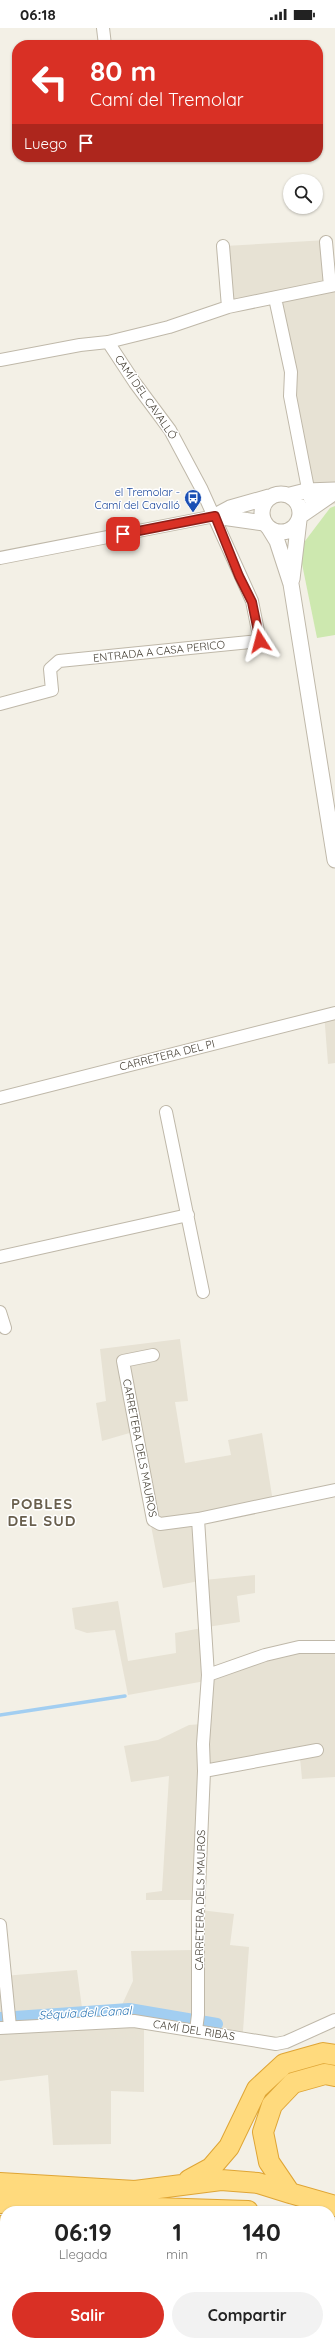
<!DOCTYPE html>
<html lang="es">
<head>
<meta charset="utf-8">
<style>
  :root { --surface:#fff; --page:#f2f2f2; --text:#222; --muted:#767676; --accent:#d93025 }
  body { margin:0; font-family:Quicksand,sans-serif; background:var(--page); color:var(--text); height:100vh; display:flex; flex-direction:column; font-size:15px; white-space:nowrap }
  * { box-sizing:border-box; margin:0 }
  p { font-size:13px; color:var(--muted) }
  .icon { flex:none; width:22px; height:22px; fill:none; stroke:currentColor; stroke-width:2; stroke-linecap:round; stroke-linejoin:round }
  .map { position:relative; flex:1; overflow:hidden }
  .details { position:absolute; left:0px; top:2178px; width:335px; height:140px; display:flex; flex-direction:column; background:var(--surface); border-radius:16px 16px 0 0; box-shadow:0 1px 3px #0004 }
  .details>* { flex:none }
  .top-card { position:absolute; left:12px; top:12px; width:311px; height:122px; border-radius:16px; box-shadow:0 1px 3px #0004; background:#d93025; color:#fff; overflow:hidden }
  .fabs { position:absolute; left:283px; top:146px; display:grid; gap:8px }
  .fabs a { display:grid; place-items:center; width:40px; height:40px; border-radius:50%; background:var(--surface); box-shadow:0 1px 3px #0004; font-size:20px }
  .pin { position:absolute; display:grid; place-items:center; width:34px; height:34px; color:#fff; margin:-17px; border-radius:8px; box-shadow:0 2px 6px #0006 }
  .me { position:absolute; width:44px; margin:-22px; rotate:351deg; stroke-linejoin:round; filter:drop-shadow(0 0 3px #0008) }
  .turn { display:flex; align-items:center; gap:14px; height:84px; padding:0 12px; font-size:18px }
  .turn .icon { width:52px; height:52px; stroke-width:2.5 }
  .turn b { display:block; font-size:28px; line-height:34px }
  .then { display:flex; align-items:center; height:38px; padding:0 12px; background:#0003; gap:8px; font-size:15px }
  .eta { display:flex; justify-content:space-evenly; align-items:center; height:68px; text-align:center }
  .eta b { font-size:24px; font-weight:800; line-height:28px }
  .button { display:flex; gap:8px; margin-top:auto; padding:8px 12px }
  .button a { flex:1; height:46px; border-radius:24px; background:var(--accent); color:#fff; font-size:16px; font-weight:800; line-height:46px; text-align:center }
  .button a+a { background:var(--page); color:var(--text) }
  .status { display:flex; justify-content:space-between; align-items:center; height:28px; padding:0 20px; background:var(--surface); direction:ltr }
  .status svg { height:11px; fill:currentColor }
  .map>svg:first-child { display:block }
  .residential { fill:#e7e2d4 }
  .green { fill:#cde8af }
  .water { fill:#a2cef1 }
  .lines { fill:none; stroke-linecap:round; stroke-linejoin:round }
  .stream { stroke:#a2cef1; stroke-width:3.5 }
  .canal { stroke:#a2cef1; stroke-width:12 }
  .minor-casing { stroke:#bfb8a9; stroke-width:14 }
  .tertiary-casing { stroke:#bfb8a9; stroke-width:17 }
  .trunk-casing { stroke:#dfa535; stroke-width:22 }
  .motorway-casing { stroke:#dfa535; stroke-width:24 }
  .minor { stroke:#fff; stroke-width:12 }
  .tertiary { stroke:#fff; stroke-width:15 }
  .trunk { stroke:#ffda7d; stroke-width:20 }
  .motorway { stroke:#ffd066; stroke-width:22 }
  .route-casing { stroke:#8d1f18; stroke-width:10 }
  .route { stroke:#d93025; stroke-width:7 }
  .labels { text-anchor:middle; stroke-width:3; stroke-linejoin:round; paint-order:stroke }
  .street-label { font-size:11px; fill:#464035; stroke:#fff }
  .transit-label { font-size:11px; fill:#164399; stroke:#fff; text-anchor:end }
  .water-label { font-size:12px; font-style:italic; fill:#2d77b4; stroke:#fff }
  .district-label { font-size:15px; font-weight:bold; letter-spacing:1px; fill:#695f4d; stroke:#fff }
</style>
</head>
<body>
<div class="status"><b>06:18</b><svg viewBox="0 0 49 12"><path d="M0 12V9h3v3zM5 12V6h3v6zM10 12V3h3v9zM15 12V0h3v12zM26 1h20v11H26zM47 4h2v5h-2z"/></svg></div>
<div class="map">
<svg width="335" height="2318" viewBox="0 0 335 2318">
  <rect width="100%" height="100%" fill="#f3f0e6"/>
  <path class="residential" d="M 327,212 L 335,253 L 335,476 L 314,480 L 275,272 L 233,280 L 225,218 Z
    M 335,982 L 335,1035 L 328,1036 L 324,985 Z
    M 180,1311 L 188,1373 L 175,1374 L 185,1435 L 231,1427 L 228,1412 L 262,1405 L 273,1474 L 200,1489 L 204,1552 L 255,1547 L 255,1565 L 237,1568 L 240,1594 L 207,1599 L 210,1647 L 288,1620 L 335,1619 L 335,1749 L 302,1751 L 300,1730 L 207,1744 L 200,1882 L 234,1886 L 230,1917 L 249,1919 L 242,2017 L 144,1999 L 144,2064 L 111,2063 L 111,2116 L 53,2117 L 48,2047 L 0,2053 L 0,1924 L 3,1948 L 77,1942 L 82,1980 L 121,1979 L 133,1953 L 131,1923 L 194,1922 L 194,1872 L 146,1872 L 146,1865 L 162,1863 L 169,1748 L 131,1754 L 124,1718 L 158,1712 L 189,1697 L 202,1696 L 205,1653 L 128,1667 L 115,1602 L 87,1605 L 75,1601 L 72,1580 L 118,1573 L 128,1633 L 176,1625 L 175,1605 L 202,1600 L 199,1553 L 163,1560 L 133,1404 L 102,1413 L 96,1375 L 106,1373 L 100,1321 Z"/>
  <path class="green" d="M 335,478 L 335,607 L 317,610 L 299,521 L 330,480 Z"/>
  <path class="water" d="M 0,2281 L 5,2281 L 5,2313 L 330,2313 L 330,2305 L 335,2305 L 335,2318 L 0,2318 Z"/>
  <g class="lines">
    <path class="stream" d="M 0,1687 L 125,1668"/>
    <path class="canal" d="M 0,1990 L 129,1981 L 217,1996"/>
    <defs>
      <path id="minor" d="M 103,0 L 105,17
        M 326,214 L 330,258
        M 223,218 L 228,279
        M 275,270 L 291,344 L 290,368 L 310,471
        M 0,332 L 80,317 L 108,314 L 169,299 L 228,279 L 335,257
        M 0,530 L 215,488
        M 0,676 L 52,662 L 50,641 L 59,633 L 260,613 L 252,573 L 201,460 L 170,402 L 135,355 L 108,314
        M 0,1070 L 335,985
        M 166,1084 L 203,1264
        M 0,1229 L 188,1187
        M 0,1284 L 5,1300
        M 153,1327 L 123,1333 L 153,1492 L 160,1496 L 198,1491
        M 208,1647 L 265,1627 L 299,1619 L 335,1619
        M 204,1743 L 317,1722
        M 0,1897 L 10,1999
        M 0,2000 L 134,1993 L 276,2016 L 286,2014 L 335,1992
        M 196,2002 L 198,1987 L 198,1885 L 204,1743 L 203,1716 L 208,1647 L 198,1491 L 335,1462"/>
      <path id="tertiary" d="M262 485a19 19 0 1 1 38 0a19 19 0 1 1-38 0Z
        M 290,467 L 306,463 L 335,462
        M 215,488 L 230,480 L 269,469
        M 215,488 L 264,495
        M 300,488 L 335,464
        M 269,500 L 277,513 L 291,556 L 335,832
        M 292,551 L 299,492"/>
      <path id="trunk" d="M 335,2048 L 325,2046 L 293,2055 L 272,2077 L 263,2104 L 269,2134 L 290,2165 L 335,2178
        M 189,2152 L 211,2140 L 229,2119 L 257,2061 L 284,2036 L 323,2025 L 335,2027
        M 0,2155 L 135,2163 L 221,2152 L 258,2155 L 290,2165
        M 0,2175 L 248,2183"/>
      <path id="motorway" d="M 0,2199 L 5,2200
        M 330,2214 L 335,2214"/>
    </defs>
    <use href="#minor" class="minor-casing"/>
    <use href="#tertiary" class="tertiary-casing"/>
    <use href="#trunk" class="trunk-casing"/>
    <use href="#motorway" class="motorway-casing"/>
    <use href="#minor" class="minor"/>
    <use href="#tertiary" class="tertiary"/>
    <use href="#trunk" class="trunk"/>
    <use href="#motorway" class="motorway"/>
  </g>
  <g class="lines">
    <defs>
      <path id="route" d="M 123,506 L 215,488 L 239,548 L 252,574 L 260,613"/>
    </defs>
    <use href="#route" class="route-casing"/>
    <use href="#route" class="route"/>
  </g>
  <defs>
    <symbol id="bus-pin" viewBox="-11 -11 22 30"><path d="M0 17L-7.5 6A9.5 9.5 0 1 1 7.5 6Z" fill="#1a4fb4" stroke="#fff"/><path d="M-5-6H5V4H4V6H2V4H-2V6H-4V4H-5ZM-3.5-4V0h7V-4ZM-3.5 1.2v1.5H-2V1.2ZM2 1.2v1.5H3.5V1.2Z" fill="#fff"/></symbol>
  </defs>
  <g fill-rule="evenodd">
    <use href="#bus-pin" x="183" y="460" width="20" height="27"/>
  </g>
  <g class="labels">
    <g class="street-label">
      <text transform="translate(146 369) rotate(55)" y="4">CAMÍ DEL CAVALLÓ</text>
      <text transform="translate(159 623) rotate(-6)" y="4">ENTRADA A CASA PERICO</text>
      <text transform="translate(167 1027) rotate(-14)" y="4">CARRETERA DEL PI</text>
      <text transform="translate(140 1420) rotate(79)" y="4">CARRETERA DELS MAUROS</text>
      <text transform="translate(200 1872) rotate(-89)" y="4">CARRETERA DELS MAUROS</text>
      <text transform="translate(194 2002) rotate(9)" y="4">CAMÍ DEL RIBÀS</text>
    </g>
    <g class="transit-label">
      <text x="180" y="468">el Tremolar -<tspan x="180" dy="13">Camí del Cavalló</tspan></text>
    </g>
    <g class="water-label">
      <text transform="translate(85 1985) rotate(-3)" y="4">Séquia del Canal</text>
    </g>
    <g class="district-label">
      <text x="42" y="1481">POBLES<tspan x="42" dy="17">DEL SUD</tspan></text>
    </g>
  </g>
</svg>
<div class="fabs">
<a><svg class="icon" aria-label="search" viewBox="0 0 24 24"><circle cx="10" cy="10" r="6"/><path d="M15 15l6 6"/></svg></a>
</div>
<div class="pin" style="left:123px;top:506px;background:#d93025"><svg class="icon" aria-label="arrive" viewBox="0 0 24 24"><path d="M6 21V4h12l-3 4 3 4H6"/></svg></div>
<svg class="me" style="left:260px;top:613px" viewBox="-20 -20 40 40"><path d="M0-17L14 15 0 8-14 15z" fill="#d93025" stroke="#fff" stroke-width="4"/></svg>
<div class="top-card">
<div class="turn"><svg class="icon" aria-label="left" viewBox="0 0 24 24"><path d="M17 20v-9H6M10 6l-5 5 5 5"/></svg><div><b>80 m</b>Camí del Tremolar</div></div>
<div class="then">Luego<svg class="icon" aria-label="arrive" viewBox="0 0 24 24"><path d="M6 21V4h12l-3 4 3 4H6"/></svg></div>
</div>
<section class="details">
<div class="eta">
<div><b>06:19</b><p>Llegada</p></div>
<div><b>1</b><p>min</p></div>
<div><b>140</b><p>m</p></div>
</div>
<div class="button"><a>Salir</a><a>Compartir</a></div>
</section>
</div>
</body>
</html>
